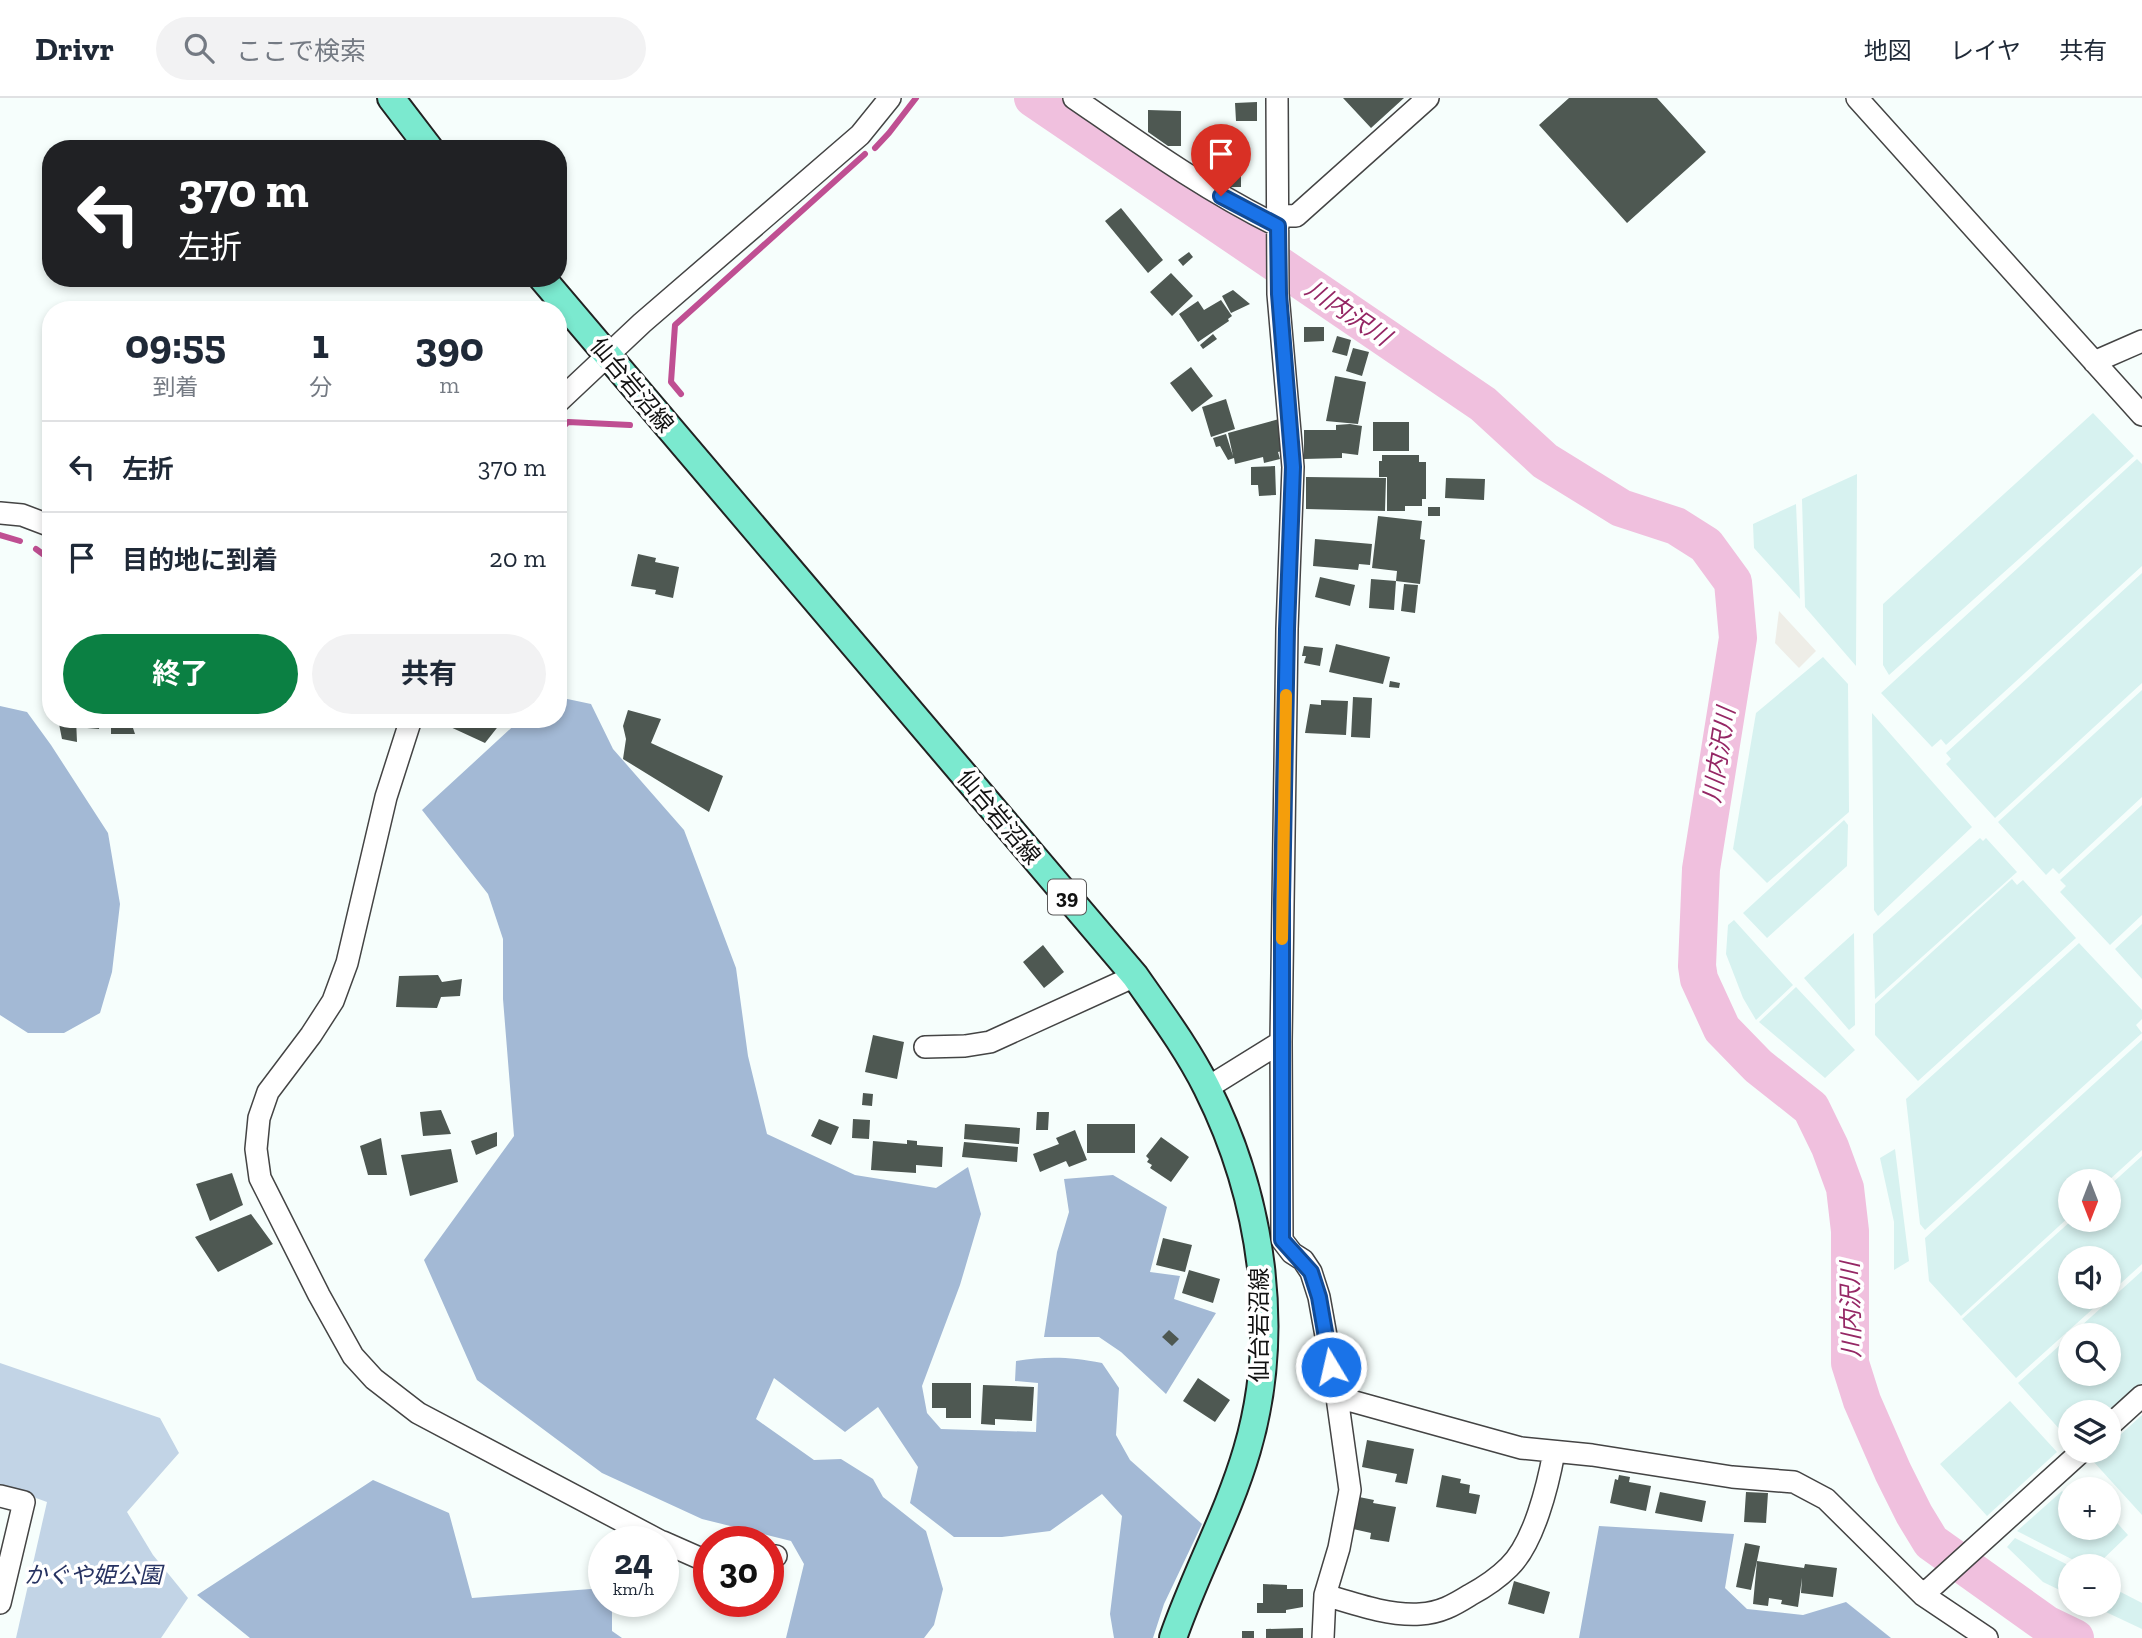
<!DOCTYPE html>
<html lang="ja">
<head>
<meta charset="utf-8">
<style>
  :root { --surface:#fff; --page:#f2f2f3; --text:#1f2937; --muted:#747a83; --line:#e0e1e3; --accent:#0b8043 }
  body { margin:0; font-family:"Zilla Slab","Noto Sans JP",serif; background:var(--page); color:var(--text); height:100vh; display:flex; flex-direction:column; font-size:26px; white-space:nowrap }
  * { box-sizing:border-box; margin:0 }
  p { font-size:23px; color:var(--muted) }
  .icon { flex:none; width:38px; height:38px; fill:none; stroke:currentColor; stroke-width:2; stroke-linecap:round; stroke-linejoin:round }
  .map { position:relative; flex:1; overflow:hidden }
  .details { position:absolute; left:42px; top:203px; width:525px; height:427px; display:flex; flex-direction:column; background:var(--surface); border-radius:28px; box-shadow:0 4px 10px #0003 }
  .details>* { flex:none }
  .top-card { position:absolute; left:42px; top:42px; width:525px; height:147px; border-radius:28px; box-shadow:0 4px 10px #0003; background:#202124; color:#fff; overflow:hidden }
  .needle { width:46px; rotate:180deg }
  .buttons { position:absolute; left:2058px; top:1071px; display:grid; gap:14px }
  .buttons a { display:grid; place-items:center; width:63px; height:63px; border-radius:50%; background:var(--surface); box-shadow:0 4px 10px #0003; font-size:35px }
  .speed { position:absolute; left:588px; top:1428px; display:flex; gap:14px; font-size:35px; font-weight:700; text-align:center }
  .speed>* { display:grid; place-content:center; width:91px; height:91px; border-radius:50%; background:var(--surface); box-shadow:0 4px 10px #0003; line-height:1 }
  .speed small { font-size:18px; font-weight:400 }
  .speed .limit { border:10px solid #d22; background:#fff; color:#111 }
  .pin { position:absolute; display:grid; place-items:center; width:60px; height:60px; color:#fff; margin:-72px -30px; border-radius:50% 50% 50% 0; rotate:-45deg; box-shadow:0 0 7px #0007 }
  .pin .icon { rotate:45deg }
  .me { position:absolute; width:77px; margin:-38px; rotate:351deg; stroke-linejoin:round; filter:drop-shadow(0 0 5px #0008) }
  .turn { display:flex; align-items:center; gap:24px; height:147px; padding:0 21px; font-size:32px }
  .turn .icon { width:91px; height:91px; stroke-width:2.5 }
  .turn b { display:block; font-size:49px; line-height:60px }
  .eta { display:flex; justify-content:space-evenly; align-items:center; height:119px; text-align:center }
  .eta b { font-size:42px; font-weight:700; line-height:49px }
  .action { display:flex; gap:14px; margin-top:auto; padding:14px 21px }
  .action a { flex:1; height:80px; border-radius:42px; background:var(--accent); color:#fff; font-size:28px; font-weight:700; line-height:80px; text-align:center }
  .action a+a { background:var(--page); color:var(--text) }
  ul { padding:0; list-style:none }
  li { display:flex; align-items:center; gap:21px; height:91px; padding:0 21px; border-top:2px solid var(--line) }
  li div { flex:1 }
  li b { display:block; font-size:26px }
  li em { font-style:normal }
  header { display:flex; align-items:center; gap:42px; box-sizing:border-box; height:98px; padding:0 35px; background:var(--surface); border-bottom:2px solid var(--line) }
  header strong { font-size:33px }
  nav { display:flex; gap:38px; margin-inline-start:auto; font-size:24px }
  .search { width:490px; height:63px; background:var(--page); display:flex; align-items:center; gap:18px; box-sizing:border-box; padding:0 24px; border-radius:38px; color:var(--muted); font-size:26px }
  .map>svg:first-child { display:block }
  .industrial { fill:#eeede7 }
  .farmland { fill:#d7f2f0 }
  .green { fill:#c2d4e6 }
  .forest { fill:#a3b9d5 }
  .lines { fill:none; stroke-linecap:round; stroke-linejoin:round }
  .stream { stroke:#bf4f92; stroke-width:6 }
  .river { stroke:#f0c0de; stroke-width:38 }
  .building { fill:#4e5852 }
  .minor-casing { stroke:#444; stroke-width:24 }
  .major-casing { stroke:#222; stroke-width:30 }
  .minor { stroke:#fff; stroke-width:21 }
  .major { stroke:#7be9cf; stroke-width:26 }
  .route-casing { stroke:#114b97; stroke-width:18 }
  .route { stroke:#1a73e8; stroke-width:12 }
  .slow { stroke:#f59e0b; stroke-width:12 }
  .labels { text-anchor:middle; stroke-width:7; stroke-linejoin:round; paint-order:stroke }
  .shield { fill:#fff; stroke:#585858; stroke-width:2 }
  .shield-label { font-size:21px; font-weight:bold; fill:#111 }
  .street-label { font-size:23px; fill:#111; stroke:#fff }
  .park-label { font-size:23px; font-style:italic; fill:#273362; stroke:#fff }
  .water-label { font-size:24px; font-style:italic; fill:#952765; stroke:#fff }
</style>
</head>
<body>
<header>
<strong>Drivr</strong>
<div class="search"><svg class="icon" aria-label="search" viewBox="0 0 24 24"><circle cx="10" cy="10" r="6"/><path d="M15 15l6 6"/></svg>ここで検索</div>
<nav><a>地図</a><a>レイヤ</a><a>共有</a></nav>
</header>
<div class="map">
<svg width="2142" height="1540" viewBox="0 0 2142 1540">
  <rect width="100%" height="100%" fill="#f6fefc"/>
  <path class="industrial" d="M 1779,513 L 1816,553 L 1799,570 L 1775,545 Z"/>
  <path class="farmland" d="M 2093,315 L 2134,358 L 1889,577 L 1883,567 L 1883,506 Z
    M 2137,361 L 2142,366 L 2142,468 L 1946,647 L 1941,641 L 1932,649 L 1881,595 Z
    M 1857,376 L 1856,568 L 1805,509 L 1802,401 Z
    M 1796,406 L 1800,501 L 1754,450 L 1753,426 Z
    M 2142,475 L 2142,585 L 1995,720 L 1946,666 L 1951,661 L 1946,655 Z
    M 1823,559 L 1848,586 L 1849,714 L 1767,785 L 1733,751 L 1756,615 Z
    M 2142,592 L 2142,699 L 2059,776 L 2053,770 L 2046,777 L 1998,724 Z
    M 1872,615 L 1972,729 L 1878,818 L 1874,812 Z
    M 2142,707 L 2142,817 L 2110,847 L 2060,794 L 2066,788 L 2060,782 Z
    M 1844,722 L 1848,727 L 1847,768 L 1767,840 L 1743,815 Z
    M 1980,740 L 1983,743 L 1986,740 L 2017,774 L 1875,901 L 1873,836 Z
    M 2012,781 L 2017,787 L 2023,782 L 2076,840 L 1918,983 L 1875,937 L 1875,906 Z
    M 1734,822 L 1793,887 L 1756,922 L 1743,900 L 1726,856 L 1728,827 Z
    M 2142,826 L 2142,881 L 2115,851 Z
    M 1854,835 L 1855,927 L 1849,932 L 1804,880 Z
    M 2079,845 L 2142,912 L 2142,921 L 2136,927 L 2142,935 L 1925,1132 L 1920,1126 L 1906,1001 Z
    M 1796,889 L 1855,952 L 1825,980 L 1759,924 Z
    M 2142,942 L 2142,1052 L 2108,1083 L 2070,1083 L 2070,1118 L 1961,1218 L 1929,1183 L 1925,1140 Z
    M 1895,1051 L 1909,1163 L 1894,1172 L 1894,1124 L 1880,1060 Z
    M 2142,1058 L 2142,1166 L 2109,1196 L 2109,1160 L 2070,1160 L 2070,1199 L 2106,1199 L 2016,1280 L 1962,1221 L 2072,1122 L 2109,1122 L 2109,1088 Z
    M 2142,1173 L 2142,1285 L 2109,1315 L 2070,1314 L 2070,1343 L 2018,1285 L 2070,1238 L 2070,1276 L 2109,1276 L 2109,1237 L 2071,1237 Z
    M 2010,1303 L 2057,1354 L 1987,1418 L 1940,1366 Z
    M 2142,1317 L 2142,1417 L 2092,1362 L 2102,1353 L 2109,1353 L 2109,1347 Z
    M 2062,1393 L 2070,1401 L 2070,1430 L 2109,1430 L 2109,1416 L 2128,1437 L 2096,1468 L 2085,1468 L 2017,1433 Z
    M 2015,1440 L 2070,1468 L 2070,1497 L 2043,1484 L 2007,1449 Z
    M 2109,1488 L 2142,1505 L 2142,1531 L 2091,1507 L 2109,1507 Z"/>
  <path class="green" d="M 0,1265 L 160,1320 L 179,1355 L 127,1414 L 153,1457 L 188,1500 L 161,1540 L 16,1540 L 47,1404 L 0,1387 Z"/>
  <path class="forest" d="M 558,599 L 591,606 L 613,651 L 684,732 L 736,870 L 748,958 L 767,1036 L 855,1077 L 936,1090 L 968,1069 L 981,1116 L 960,1187 L 922,1288 L 927,1315 L 941,1331 L 1036,1334 L 1038,1285 L 1015,1283 L 1016,1263 C 1049,1258 1070,1259 1102,1265 L 1119,1290 L 1116,1337 L 1130,1362 L 1202,1426 L 1164,1506 L 1153,1540 L 1114,1540 L 1110,1516 L 1122,1418 L 1102,1396 L 1050,1433 L 1002,1439 L 954,1439 L 910,1405 L 918,1369 L 878,1309 L 845,1334 L 774,1280 L 756,1321 L 814,1362 L 841,1361 L 873,1381 L 883,1399 L 926,1433 L 943,1491 L 934,1527 L 924,1540 L 786,1540 L 804,1466 L 791,1443 L 702,1421 L 602,1375 L 477,1282 L 424,1162 L 514,1038 L 503,901 L 503,841 L 488,796 L 422,712 L 521,621 L 558,621 Z
    M 0,608 L 27,614 L 51,647 L 108,735 L 120,806 L 112,874 L 100,915 L 64,935 L 28,935 L 0,917 Z
    M 1113,1077 L 1167,1109 L 1150,1174 L 1180,1178 L 1174,1201 L 1216,1215 L 1166,1296 L 1121,1254 L 1099,1239 L 1044,1239 L 1057,1154 L 1069,1114 L 1064,1081 Z
    M 373,1382 L 449,1415 L 472,1500 L 604,1490 L 604,1503 L 612,1503 L 612,1533 L 622,1540 L 250,1540 L 197,1497 Z
    M 1599,1428 L 1734,1436 L 1725,1490 L 1747,1511 L 1803,1517 L 1846,1504 L 1891,1540 L 1579,1540 Z"/>
  <g class="lines">
    <path class="stream" d="M 875,50 L 889,35 L 916,0
      M 681,296 L 671,284 L 675,227 L 865,56
      M 558,334 L 568,324 L 630,327
      M 0,437 L 20,443
      M 36,451 L 51,462"/>
    <path class="river" d="M 1033,0 L 1483,306 L 1545,363 L 1621,410 L 1676,428 L 1706,447 L 1733,484 L 1738,540 L 1701,771 L 1697,868 L 1699,881 L 1722,931 L 1758,968 L 1811,1010 L 1830,1049 L 1845,1090 L 1850,1133 L 1850,1265 L 1862,1303 L 1893,1374 L 1914,1416 L 1931,1444 L 2046,1526 L 2075,1540"/>
  </g>
  <path class="building" d="M 1343,0 L 1404,0 L 1371,30 Z
    M 1569,0 L 1657,0 L 1706,54 L 1627,125 L 1539,27 Z
    M 1257,4 L 1257,23 L 1236,23 L 1235,5 Z
    M 1148,12 L 1181,13 L 1181,48 L 1168,48 L 1148,34 Z
    M 1227,69 L 1241,69 L 1241,89 L 1227,89 Z
    M 1121,110 L 1163,162 L 1148,175 L 1105,123 Z
    M 1189,154 L 1193,159 L 1183,168 L 1178,162 Z
    M 1171,175 L 1193,198 L 1172,218 L 1150,194 Z
    M 1233,192 L 1250,206 L 1231,215 L 1222,198 Z
    M 1221,202 L 1232,218 L 1228,221 L 1229,223 L 1198,244 L 1179,216 L 1198,203 L 1204,212 Z
    M 1304,229 L 1324,229 L 1324,243 L 1304,244 Z
    M 1213,236 L 1217,241 L 1203,251 L 1200,247 Z
    M 1337,238 L 1351,242 L 1347,258 L 1332,254 Z
    M 1353,250 L 1369,254 L 1362,278 L 1346,273 Z
    M 1191,269 L 1213,298 L 1192,314 L 1170,285 Z
    M 1335,278 L 1366,284 L 1358,326 L 1326,323 Z
    M 1226,301 L 1235,331 L 1211,339 L 1202,309 Z
    M 1279,321 L 1285,343 L 1280,344 L 1282,353 L 1278,354 L 1280,361 L 1264,365 L 1263,359 L 1235,366 L 1234,360 L 1228,362 L 1220,348 L 1216,349 L 1213,340 L 1226,336 L 1233,358 L 1228,335 Z
    M 1373,324 L 1409,324 L 1409,353 L 1373,353 Z
    M 1350,326 L 1362,328 L 1358,357 L 1342,355 L 1342,360 L 1304,361 L 1304,332 L 1336,332 L 1336,327 Z
    M 1382,357 L 1419,357 L 1419,364 L 1426,364 L 1426,401 L 1422,401 L 1422,408 L 1405,408 L 1405,413 L 1387,413 L 1387,379 L 1379,379 L 1379,363 L 1382,363 Z
    M 1275,368 L 1276,397 L 1259,398 L 1258,387 L 1251,387 L 1251,369 Z
    M 1306,379 L 1386,380 L 1385,413 L 1306,411 Z
    M 1446,380 L 1485,381 L 1484,402 L 1445,400 Z
    M 558,388 L 566,389 L 563,408 L 558,407 Z
    M 1428,409 L 1440,409 L 1440,418 L 1428,418 Z
    M 1378,418 L 1422,423 L 1420,441 L 1425,442 L 1420,486 L 1396,483 L 1397,473 L 1372,470 Z
    M 1315,441 L 1372,446 L 1370,467 L 1359,466 L 1358,472 L 1313,468 Z
    M 638,456 L 656,460 L 655,464 L 679,469 L 673,500 L 655,496 L 656,492 L 631,488 Z
    M 1320,479 L 1355,487 L 1350,508 L 1315,499 Z
    M 1371,481 L 1396,483 L 1394,512 L 1369,510 Z
    M 1404,486 L 1418,487 L 1415,515 L 1401,513 Z
    M 1336,546 L 1390,559 L 1383,586 L 1329,574 Z
    M 1304,548 L 1323,550 L 1320,568 L 1304,565 L 1306,558 L 1302,558 Z
    M 1390,583 L 1400,585 L 1399,590 L 1389,589 Z
    M 1353,599 L 1372,600 L 1370,640 L 1351,639 Z
    M 1321,602 L 1348,603 L 1346,637 L 1305,635 L 1310,606 L 1321,607 Z
    M 628,612 L 661,621 L 651,645 L 723,678 L 709,714 L 623,661 L 626,641 L 623,628 Z
    M 58,621 L 76,621 L 77,644 L 62,641 Z
    M 86,621 L 100,621 L 99,631 L 87,630 Z
    M 111,621 L 130,621 L 135,636 L 111,636 Z
    M 433,621 L 504,621 L 485,645 Z
    M 1043,847 L 1064,874 L 1044,890 L 1023,864 Z
    M 438,877 L 442,884 L 462,881 L 460,898 L 441,899 L 437,910 L 396,909 L 399,878 Z
    M 873,937 L 904,944 L 897,981 L 865,974 Z
    M 863,995 L 873,996 L 872,1008 L 862,1007 Z
    M 441,1012 L 451,1036 L 423,1038 L 420,1014 Z
    M 1037,1014 L 1049,1014 L 1048,1032 L 1036,1032 Z
    M 819,1021 L 839,1029 L 831,1047 L 811,1038 Z
    M 853,1021 L 870,1022 L 869,1041 L 852,1040 Z
    M 965,1026 L 1020,1030 L 1019,1046 L 964,1041 Z
    M 1087,1026 L 1135,1026 L 1135,1055 L 1087,1055 Z
    M 1075,1032 L 1087,1062 L 1069,1069 L 1066,1063 L 1040,1074 L 1033,1056 L 1059,1046 L 1056,1040 Z
    M 497,1034 L 497,1048 L 476,1057 L 471,1043 Z
    M 1161,1039 L 1189,1059 L 1171,1084 L 1150,1070 L 1152,1067 L 1147,1064 L 1149,1061 L 1146,1058 Z
    M 381,1040 L 387,1077 L 368,1077 L 360,1048 Z
    M 907,1042 L 917,1043 L 917,1047 L 943,1049 L 942,1069 L 916,1067 L 916,1075 L 871,1072 L 873,1043 L 907,1046 Z
    M 964,1044 L 1018,1049 L 1017,1064 L 962,1059 Z
    M 451,1051 L 458,1084 L 410,1098 L 401,1057 Z
    M 232,1075 L 243,1107 L 210,1123 L 196,1086 Z
    M 251,1116 L 273,1146 L 218,1174 L 195,1139 Z
    M 1163,1140 L 1192,1147 L 1185,1174 L 1156,1167 Z
    M 1189,1172 L 1220,1181 L 1213,1205 L 1182,1195 Z
    M 1169,1232 L 1179,1241 L 1172,1248 L 1162,1239 Z
    M 1198,1280 L 1230,1302 L 1215,1324 L 1183,1303 Z
    M 932,1285 L 971,1285 L 971,1320 L 946,1320 L 946,1310 L 932,1310 Z
    M 983,1287 L 1034,1289 L 1032,1323 L 995,1321 L 995,1327 L 981,1326 Z
    M 1367,1342 L 1414,1351 L 1407,1386 L 1395,1384 L 1397,1376 L 1362,1369 Z
    M 1442,1377 L 1461,1381 L 1460,1385 L 1470,1387 L 1469,1395 L 1480,1397 L 1476,1416 L 1436,1409 Z
    M 1619,1377 L 1630,1379 L 1629,1384 L 1651,1388 L 1646,1413 L 1610,1405 L 1615,1381 L 1618,1382 Z
    M 1660,1394 L 1706,1403 L 1702,1424 L 1655,1415 Z
    M 1746,1394 L 1768,1395 L 1766,1425 L 1744,1424 Z
    M 1359,1399 L 1374,1402 L 1373,1405 L 1396,1409 L 1389,1444 L 1370,1441 L 1371,1435 L 1353,1431 Z
    M 1745,1445 L 1760,1448 L 1751,1492 L 1736,1489 Z
    M 1757,1463 L 1804,1470 L 1805,1466 L 1837,1470 L 1833,1499 L 1801,1495 L 1802,1480 L 1798,1509 L 1781,1506 L 1782,1502 L 1769,1500 L 1768,1508 L 1753,1506 Z
    M 1514,1483 L 1550,1494 L 1544,1516 L 1508,1506 Z
    M 1263,1486 L 1287,1487 L 1287,1491 L 1303,1491 L 1303,1509 L 1286,1512 L 1286,1515 L 1257,1515 L 1257,1505 L 1263,1505 Z
    M 1303,1530 L 1303,1540 L 1266,1540 L 1266,1531 Z
    M 1242,1533 L 1254,1533 L 1254,1540 L 1242,1540 Z"/>
  <g class="lines">
    <defs>
      <path id="minor" d="M 1074,0 C 1141,46 1205,92 1278,128
        M 1857,0 L 2142,317
        M 1278,117 L 1296,118 L 1428,0
        M 2094,264 L 2142,243
        M 558,304 L 642,225 L 860,37 L 890,0
        M 0,415 L 22,417 L 51,428
        M 411,621 L 386,699 L 347,865 L 333,903 L 311,937 L 268,994 L 259,1020 L 256,1051 L 260,1080 L 319,1197 L 353,1258 L 374,1281 L 418,1315 L 662,1444
        M 1281,944 L 1282,1142 L 1292,1155 L 1303,1162 L 1311,1174 L 1319,1199 L 1337,1299 L 1521,1350 L 1592,1357 L 1732,1379 L 1794,1384 L 1826,1401 L 1923,1497 L 1987,1540
        M 925,949 L 965,948 L 990,944 L 1135,878
        M 1207,990 L 1281,944 L 1287,531 L 1293,369 L 1278,196 L 1277,0
        M 2109,1328 L 2142,1298
        M 0,1398 L 24,1404 L 0,1505
        M 663,1444 L 697,1459 L 709,1461
        M 768,1459 L 776,1458
        M 1325,1497 C 1355,1506 1389,1518 1420,1516 C 1440,1515 1454,1507 1470,1497 C 1483,1490 1498,1480 1509,1469 C 1534,1445 1548,1387 1554,1354
        M 1923,1497 L 2082,1353
        M 1323,1540 L 1325,1497 L 1339,1450 L 1350,1392 L 1337,1299"/>
      <path id="major" d="M 391,0 L 430,51
        M 542,180 L 1135,878 C 1160,914 1187,950 1207,990 C 1262,1100 1282,1233 1247,1352 C 1228,1417 1195,1476 1173,1540"/>
    </defs>
    <use href="#minor" class="minor-casing"/>
    <use href="#major" class="major-casing"/>
    <use href="#minor" class="minor"/>
    <use href="#major" class="major"/>
  </g>
  <g class="lines">
    <defs>
      <path id="route" d="M 1221,98 L 1278,128 L 1279,196 L 1293,369 L 1287,531 L 1282,802 L 1282,1142 L 1311,1174 L 1319,1199 L 1331,1269"/>
    </defs>
    <use href="#route" class="route-casing"/>
    <use href="#route" class="route"/>
    <path class="slow" d="M 1282,841 L 1286,597"/>
  </g>
  <g class="labels">
    <rect class="shield" x="1048" y="781.5" width="38" height="35" rx="5"/>
    <g class="shield-label">
      <text x="1067" y="806">39</text>
    </g>
    <g class="street-label">
      <text transform="translate(632 287) rotate(50)" y="8">仙台岩沼線</text>
      <text transform="translate(999 719) rotate(50)" y="8">仙台岩沼線</text>
      <text transform="translate(1259 1227) rotate(-90)" y="8">仙台岩沼線</text>
    </g>
    <g class="park-label">
      <text x="93" y="1485">かぐや姫公園</text>
    </g>
    <g class="water-label">
      <text transform="translate(1348 215) rotate(34)" y="8">川内沢川</text>
      <text transform="translate(1719 657) rotate(-81)" y="8">川内沢川</text>
      <text transform="translate(1851 1212) rotate(-91)" y="8">川内沢川</text>
    </g>
  </g>
</svg>
<div class="buttons">
<a><svg class="needle" viewBox="-14 -14 28 28"><path d="M0-13l5 13h-10z" fill="#e53935"/><path d="M0 13l5-13h-10z" fill="#747a83"/></svg></a>
<a><svg class="icon" aria-label="sound" viewBox="0 0 24 24"><path d="M4 9h4l5-4v14l-5-4H4zM17 9q2 3 0 6"/></svg></a>
<a><svg class="icon" aria-label="search" viewBox="0 0 24 24"><circle cx="10" cy="10" r="6"/><path d="M15 15l6 6"/></svg></a>
<a><svg class="icon" aria-label="layers" viewBox="0 0 24 24"><path d="M12 4l9 5-9 5-9-5zM3 14l9 5 9-5"/></svg></a>
<a>+</a>
<a>−</a>
</div>
<div class="speed"><div>24<small>km/h</small></div><div class="limit">30</div></div>
<div class="pin" style="left:1221px;top:98px;background:#d93025"><svg class="icon" aria-label="arrive" viewBox="0 0 24 24"><path d="M6 21V4h12l-3 4 3 4H6"/></svg></div>
<svg class="me" style="left:1331px;top:1269px" viewBox="-20 -20 40 40"><circle r="17" fill="#1a73e8" stroke="#fff" stroke-width="3"/><path d="M0-11L8 9 0 5-8 9z" fill="#fff"/></svg>
<div class="top-card">
<div class="turn"><svg class="icon" aria-label="left" viewBox="0 0 24 24"><path d="M17 20v-9H6M10 6l-5 5 5 5"/></svg><div><b>370 m</b>左折</div></div>
</div>
<section class="details">
<div class="eta">
<div><b>09:55</b><p>到着</p></div>
<div><b>1</b><p>分</p></div>
<div><b>390</b><p>m</p></div>
</div>
<ul>
<li><svg class="icon" aria-label="left" viewBox="0 0 24 24"><path d="M17 20v-9H6M10 6l-5 5 5 5"/></svg><div><b>左折</b></div><em>370 m</em></li>
<li><svg class="icon" aria-label="arrive" viewBox="0 0 24 24"><path d="M6 21V4h12l-3 4 3 4H6"/></svg><div><b>目的地に到着</b></div><em>20 m</em></li>
</ul>
<div class="action"><a>終了</a><a>共有</a></div>
</section>
</div>
</body>
</html>
